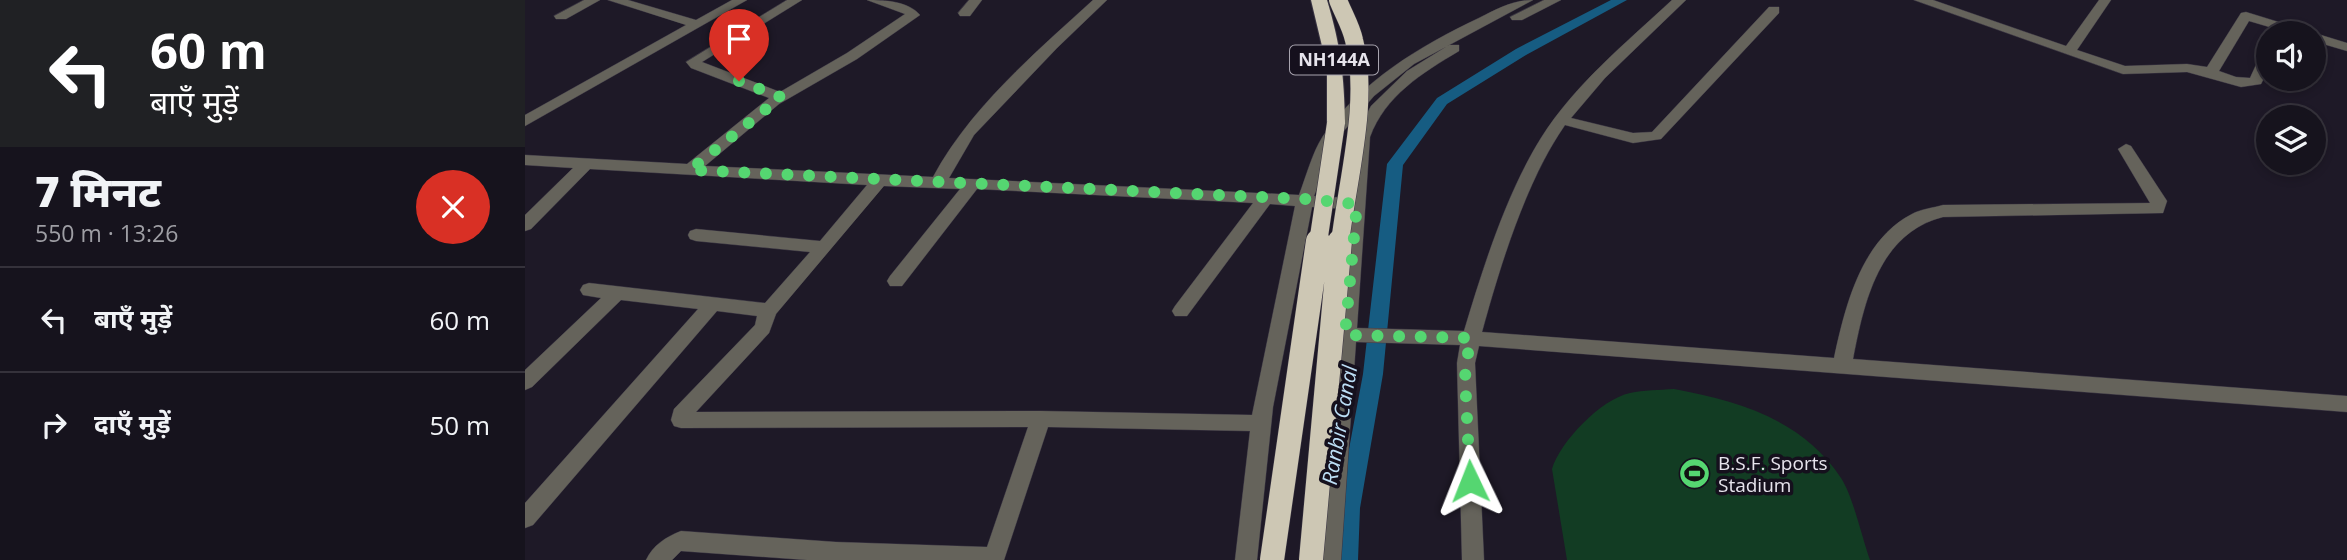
<!DOCTYPE html>
<html lang="hi">
<head>
<meta charset="utf-8">
<style>
  :root { --surface:#16131d; --page:#23202a; --text:#f1f3f6; --muted:#9e9ea4; --line:#35323b }
  body { margin:0; font-family:"Open Sans","Noto Sans Devanagari",sans-serif; background:var(--page); color:var(--text); height:100vh; display:flex; flex-direction:column; font-size:26px; white-space:nowrap }
  * { box-sizing:border-box; margin:0 }
  p { font-size:23px; color:var(--muted) }
  .icon { flex:none; width:38px; height:38px; fill:none; stroke:currentColor; stroke-width:2; stroke-linecap:round; stroke-linejoin:round }
  .map { position:relative; flex:1; overflow:hidden }
  .drawer { display:flex; flex-direction:column; background:var(--surface); width:525px }
  .drawer>* { flex:none }
  .banner { background:#202124; color:#fff; overflow:hidden }
  .buttons { position:absolute; left:1731px; top:21px; display:grid; gap:14px }
  .buttons a { display:grid; place-items:center; width:70px; height:70px; border-radius:50%; background:var(--surface); box-shadow:0 4px 10px #0003,0 0 0 2px var(--line); font-size:35px }
  .pin { position:absolute; display:grid; place-items:center; width:60px; height:60px; color:#fff; margin:-72px -30px; border-radius:50% 50% 50% 0; rotate:-45deg; box-shadow:0 0 7px #0007 }
  .pin .icon { rotate:45deg }
  .me { position:absolute; width:77px; margin:-38px; rotate:358deg; stroke-linejoin:round; filter:drop-shadow(0 0 5px #0008) }
  .turn { display:flex; align-items:center; gap:24px; height:147px; padding:0 35px; font-size:32px }
  .turn .icon { width:91px; height:91px; stroke-width:2.5 }
  .turn b { display:block; font-size:49px; line-height:60px }
  .round { display:grid; place-items:center; flex:none; width:74px; height:74px; border-radius:37px; background:var(--page) }
  .head { display:flex; align-items:center; justify-content:space-between; height:119px; padding:0 35px }
  h1 { font-size:42px; font-weight:800; line-height:52px }
  ul { padding:0; list-style:none }
  li { display:flex; align-items:center; gap:21px; height:105px; padding:0 35px; border-top:2px solid var(--line) }
  li div { flex:1 }
  li b { display:block; font-size:26px }
  li em { font-style:normal }
  main { display:flex; flex:1; min-height:0 }
  .map>svg:first-child { display:block }
  .green { fill:#123c23 }
  .lines { fill:none; stroke-linecap:round; stroke-linejoin:round }
  .canal { fill:#165c82; fill-rule:evenodd }
  .minor-casing { stroke:#3a3543; stroke-width:1 }
  .highway-casing { stroke:#3a3543; stroke-width:2 }
  .minor { fill:#65635b; fill-rule:evenodd }
  .highway { fill:#cdc7b4; fill-rule:evenodd }
  .highway-bridge-far1-casing { stroke:#3a3543; stroke-width:19; stroke-linecap:butt }
  .highway-bridge-casing { stroke:#3a3543; stroke-width:25; stroke-linecap:butt }
  .highway-bridge-far1 { stroke:#cdc7b4; stroke-width:18 }
  .highway-bridge { stroke:#cdc7b4; stroke-width:24 }
  .route { stroke:#55d671; stroke-width:12; stroke-dasharray:0 21.6 }
  .labels { text-anchor:middle; stroke-width:7; stroke-linejoin:round; paint-order:stroke }
  .shield { fill:#15101d; stroke:#a8a4af; stroke-width:2 }
  .shield-label { font-size:18px; font-weight:bold; fill:#e7e4ed }
  .poi-label { font-size:19px; fill:#e7e4ed; stroke:#15101d; text-anchor:start }
  .water-label { font-size:21px; font-style:italic; fill:#bcdef5; stroke:#15101d }
</style>
</head>
<body>
<main>
<section class="drawer">
<div class="banner">
<div class="turn"><svg class="icon" aria-label="left" viewBox="0 0 24 24"><path d="M17 20v-9H6M10 6l-5 5 5 5"/></svg><div><b>60 m</b>बाएँ मुड़ें</div></div>
</div>
<div class="head"><div><h1>7 मिनट</h1><p>550 m · 13:26</p></div><a class="round" style="background:#d93025;color:#fff"><svg class="icon" aria-label="close" viewBox="0 0 24 24"><path d="M6 6l12 12M18 6L6 18"/></svg></a></div>
<ul>
<li><svg class="icon" aria-label="left" viewBox="0 0 24 24"><path d="M17 20v-9H6M10 6l-5 5 5 5"/></svg><div><b>बाएँ मुड़ें</b></div><em>60 m</em></li>
<li><svg class="icon" aria-label="right" viewBox="0 0 24 24"><path d="M7 20v-9h11M14 6l5 5-5 5"/></svg><div><b>दाएँ मुड़ें</b></div><em>50 m</em></li>
</ul>
</section>
<div class="map">
<svg width="1822" height="560" viewBox="0 0 1822 560">
  <rect width="100%" height="100%" fill="#1e1927"/>
  <path class="green" d="M 1149,389 C 1214,401 1278,420 1316,478 C 1328,496 1337,538 1345,560 L 1042,560 L 1027,469 C 1035,442 1076,399 1105,393 C 1119,390 1134,390 1149,389 Z"/>
  <g class="lines">
    <path class="canal" d="M 1086,0 L 1102,0 L 1001,55 L 922,104 L 878,165 L 858,374 L 835,508 L 833,560 L 811,560 L 813,508 L 838,374 L 862,164 L 912,98 L 991,49 Z"/>
    <defs>
      <path id="minor" d="M 59,0 L 75,0 L 41,19 L 31,19 L 29,16 Z
        M 83,0 L 103,0 L 171,20 L 207,0 L 222,0 L 0,126 L 0,115 L 161,25 Z
        M 262,0 L 277,0 L 177,62 L 255,92 L 322,53 L 380,14 L 342,0 C 359,0 383,1 395,15 L 332,59 L 254,104 L 180,166 L 408,177 C 445,108 510,53 568,0 L 582,0 L 532,48 L 449,135 L 424,178 L 774,195 C 781,177 787,153 798,136 C 836,81 895,46 954,18 C 972,9 988,0 1008,0 L 889,64 L 849,96 L 811,140 L 789,196 L 824,198 L 829,137 L 846,106 L 882,71 L 924,45 L 934,45 L 934,51 C 897,73 860,96 845,137 L 832,328 L 939,331 C 958,268 981,194 1016,138 C 1050,84 1101,43 1147,0 L 1161,0 L 1080,78 L 1046,118 L 1108,133 L 1127,132 L 1244,7 L 1254,7 L 1254,13 L 1136,139 L 1108,143 L 1040,125 C 1001,181 975,266 957,332 L 1309,358 C 1320,307 1336,240 1387,214 C 1396,209 1408,208 1418,205 L 1625,203 L 1593,149 L 1601,144 L 1606,146 L 1642,201 L 1638,213 L 1418,217 C 1354,233 1339,302 1328,359 L 1822,396 L 1822,412 L 954,346 L 950,363 L 959,560 L 937,560 L 932,363 L 935,345 L 831,342 L 816,560 L 794,560 L 823,209 L 787,207 L 748,407 L 732,560 L 710,560 L 725,431 L 523,427 L 479,560 L 282,560 L 156,551 L 147,560 L 121,560 C 128,545 141,537 156,531 L 311,542 L 462,547 L 503,427 L 156,428 L 149,426 L 146,420 L 149,409 L 230,325 L 232,316 L 192,311 L 8,525 L 0,528 L 0,503 L 173,309 L 96,300 L 7,387 L 0,390 L 0,370 L 76,298 L 58,295 L 55,290 L 58,285 L 64,283 L 240,303 L 285,252 L 171,241 L 165,239 L 163,235 L 165,231 L 171,229 L 295,241 L 342,185 L 65,169 L 6,229 L 0,231 L 0,215 L 48,168 L 0,165 L 0,155 L 162,164 L 244,98 L 166,68 L 161,62 ZM 359,186 L 435,189 L 365,276 L 362,281 L 365,286 L 377,286 L 452,189 L 728,203 L 650,306 L 647,311 L 650,316 L 662,316 L 745,204 L 770,206 L 727,415 L 516,411 L 171,412 L 244,333 L 251,314 Z
        M 444,0 L 457,0 L 445,16 L 435,16 L 433,13 Z
        M 1019,0 L 1036,0 L 997,20 L 987,20 L 985,17 Z
        M 1389,0 L 1408,0 L 1541,46 L 1574,0 L 1586,0 L 1552,50 L 1600,66 L 1662,64 L 1682,67 L 1716,13 L 1721,12 L 1822,43 L 1822,51 L 1788,41 L 1788,33 L 1765,33 L 1724,21 L 1694,71 L 1711,77 L 1725,78 L 1736,54 L 1743,50 L 1743,70 L 1736,84 L 1716,87 L 1662,72 L 1598,74 Z"/>
      <path id="highway" d="M 786,0 L 802,0 C 816,47 819,75 820,123 L 811,129 L 802,123 L 802,67 Z"/>
    </defs>
    <use href="#minor" class="minor-casing"/>
    <use href="#highway" class="highway-casing"/>
    <use href="#minor" class="minor"/>
    <use href="#highway" class="highway"/>
    <defs>
      <path id="highway-bridge-far1" d="M 813,0 C 818,13 826,26 829,40 C 845,101 822,181 815,243
        M 793,243 L 811,123"/>
      <path id="highway-bridge" d="M 747,560 L 793,241
        M 786,560 L 815,241"/>
    </defs>
    <use href="#highway-bridge-far1" class="highway-bridge-far1-casing"/>
    <use href="#highway-bridge" class="highway-bridge-casing"/>
    <use href="#highway-bridge-far1" class="highway-bridge-far1"/>
    <use href="#highway-bridge" class="highway-bridge"/>
  </g>
  <g class="lines">
    <path class="route" d="M 214,81 L 256,97 L 165,170 L 780,199 L 832,204 L 820,335 L 945,338 L 940,377 L 945,481"/>
  </g>
  <defs>
    <symbol id="stadium-disc" viewBox="-11 -11 22 22"><circle r="9.5" fill="#55d671" stroke="#15101d"/><path d="M0-5a6.5 5 0 1 0 0 10a6.5 5 0 1 0 0-10ZM-3.5-1.8h7v3.6h-7Z" fill="#111"/></symbol>
  </defs>
  <g fill-rule="evenodd">
    <use href="#stadium-disc" x="1152" y="456" width="35" height="35"/>
  </g>
  <g class="labels">
    <rect class="shield" x="765" y="45.5" width="88" height="29" rx="5"/>
    <g class="shield-label">
      <text x="809" y="66">NH144A</text>
    </g>
    <g class="poi-label">
      <text x="1193" y="470">B.S.F. Sports<tspan x="1193" dy="22">Stadium</tspan></text>
    </g>
    <g class="water-label">
      <text transform="translate(815 425) rotate(-80)" y="7">Ranbir Canal</text>
    </g>
  </g>
</svg>
<div class="buttons">
<a><svg class="icon" aria-label="sound" viewBox="0 0 24 24"><path d="M4 9h4l5-4v14l-5-4H4zM17 9q2 3 0 6"/></svg></a>
<a><svg class="icon" aria-label="layers" viewBox="0 0 24 24"><path d="M12 4l9 5-9 5-9-5zM3 14l9 5 9-5"/></svg></a>
</div>
<div class="pin" style="left:214px;top:81px;background:#d93025"><svg class="icon" aria-label="arrive" viewBox="0 0 24 24"><path d="M6 21V4h12l-3 4 3 4H6"/></svg></div>
<svg class="me" style="left:945px;top:481px" viewBox="-20 -20 40 40"><path d="M0-17L14 15 0 8-14 15z" fill="#55d671" stroke="#fff" stroke-width="4"/></svg>
</div>
</main>
</body>
</html>
